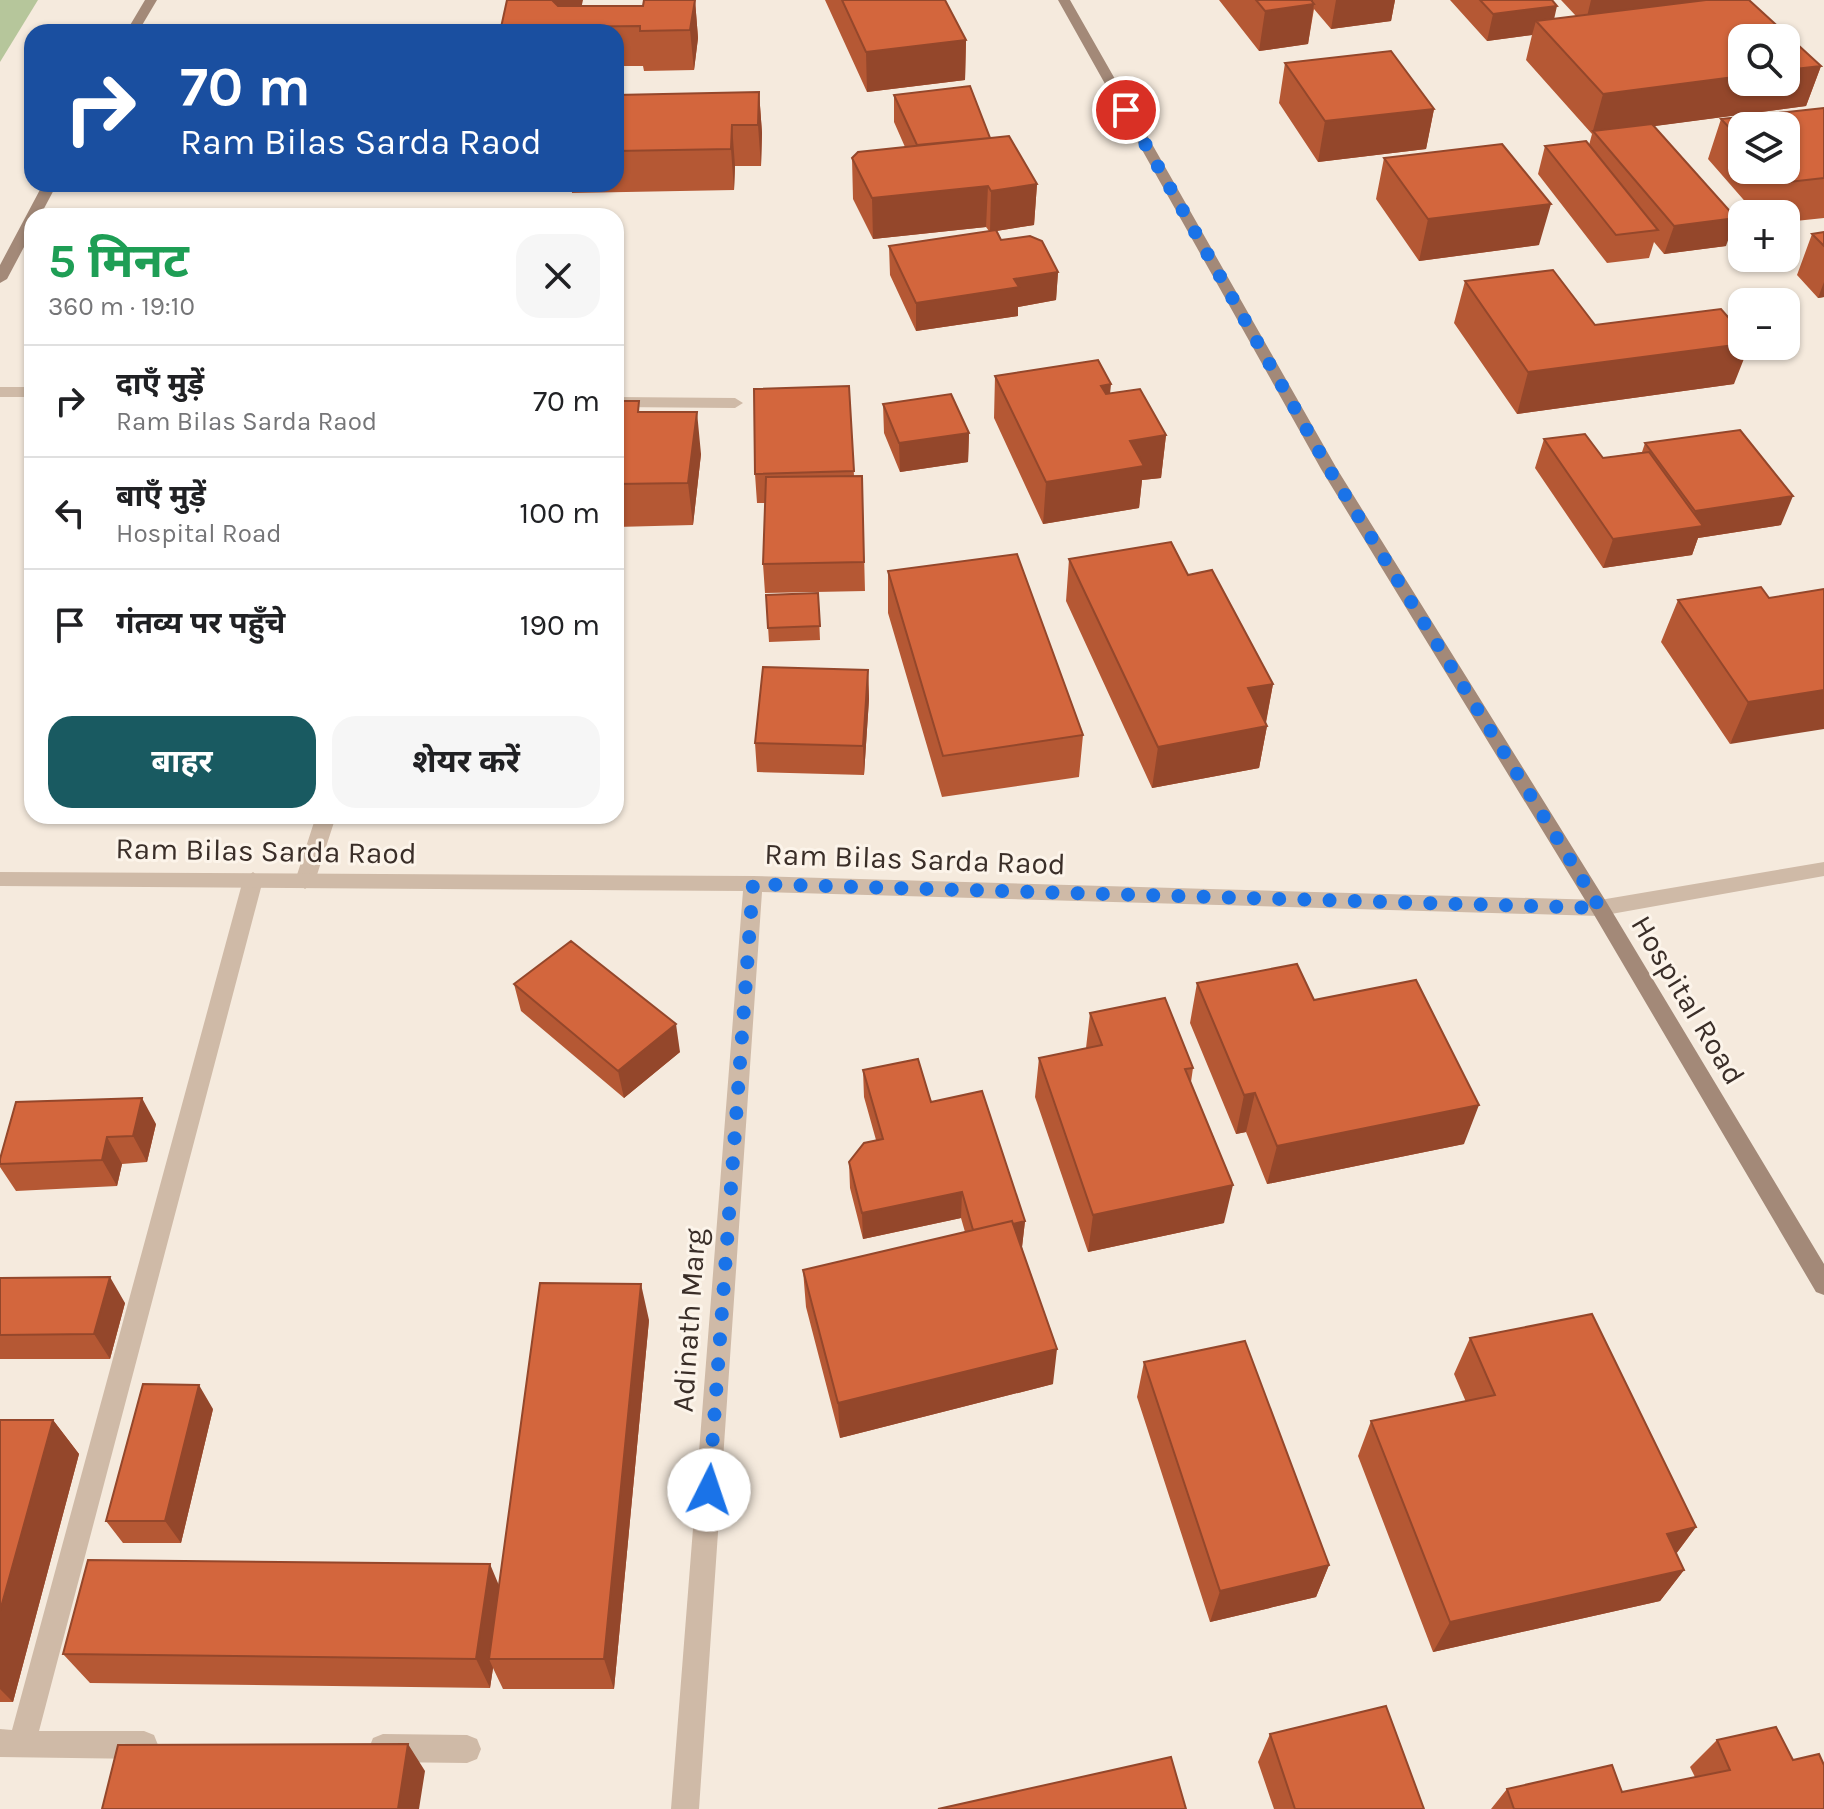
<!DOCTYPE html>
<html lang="hi">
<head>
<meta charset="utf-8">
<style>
  :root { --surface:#fff; --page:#f6f6f6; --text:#202124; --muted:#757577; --line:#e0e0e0; --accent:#195a61 }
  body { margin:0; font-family:Karla,"Noto Sans Devanagari",sans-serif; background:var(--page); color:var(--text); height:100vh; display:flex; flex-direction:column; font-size:30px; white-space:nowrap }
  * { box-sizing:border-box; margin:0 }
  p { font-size:26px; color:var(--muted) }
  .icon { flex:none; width:44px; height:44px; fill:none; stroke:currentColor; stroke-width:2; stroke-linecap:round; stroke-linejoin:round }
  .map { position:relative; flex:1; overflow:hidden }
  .panel { position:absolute; left:24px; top:208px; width:600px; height:616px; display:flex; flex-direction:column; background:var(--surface); border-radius:24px; box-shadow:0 2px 6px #0004 }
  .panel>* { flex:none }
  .top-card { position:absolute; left:24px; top:24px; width:600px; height:168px; border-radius:24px; box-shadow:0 2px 6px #0004; background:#1a4fa0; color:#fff; overflow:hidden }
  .tools { position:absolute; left:1728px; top:24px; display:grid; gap:16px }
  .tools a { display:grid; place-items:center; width:72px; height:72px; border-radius:16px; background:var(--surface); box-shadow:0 2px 6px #0004; font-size:40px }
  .pin { position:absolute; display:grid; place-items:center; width:68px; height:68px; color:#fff; margin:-34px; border:4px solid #fff; border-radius:50%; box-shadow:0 2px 8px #0007 }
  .me { position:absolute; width:88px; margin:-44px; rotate:4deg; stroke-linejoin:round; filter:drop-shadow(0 0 6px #0008) }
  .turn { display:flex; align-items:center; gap:28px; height:168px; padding:0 24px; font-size:36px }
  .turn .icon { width:104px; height:104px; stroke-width:2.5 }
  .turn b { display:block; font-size:56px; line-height:68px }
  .round { display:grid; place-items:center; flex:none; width:84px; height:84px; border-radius:24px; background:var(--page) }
  .overview { display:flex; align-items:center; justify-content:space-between; height:136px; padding:0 24px }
  h1 { font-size:48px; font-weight:700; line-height:60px; color:#1e9e55 }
  .action { display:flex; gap:16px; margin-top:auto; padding:16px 24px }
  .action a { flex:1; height:92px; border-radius:24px; background:var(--accent); color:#fff; font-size:32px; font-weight:700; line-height:92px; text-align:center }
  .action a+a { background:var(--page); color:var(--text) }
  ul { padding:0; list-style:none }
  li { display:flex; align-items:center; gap:24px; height:112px; padding:0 24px; border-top:2px solid var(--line) }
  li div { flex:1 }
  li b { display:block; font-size:30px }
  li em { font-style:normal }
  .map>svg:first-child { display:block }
  .green { fill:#b6c69b }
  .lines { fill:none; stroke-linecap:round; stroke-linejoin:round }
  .lane { fill:#cfbaa7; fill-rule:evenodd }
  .street { fill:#cfbaa7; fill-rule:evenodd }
  .secondary { fill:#a38978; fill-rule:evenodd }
  .wall { fill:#b55834; fill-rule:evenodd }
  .shaded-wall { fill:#94472b }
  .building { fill:#d3663d; stroke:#94472b; stroke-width:2 }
  .route { stroke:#1a73e8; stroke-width:14; stroke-dasharray:0 25.2 }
  .labels { text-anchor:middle; stroke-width:6; stroke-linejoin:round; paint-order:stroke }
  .street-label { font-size:30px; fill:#3a2e28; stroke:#fcf4ea }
</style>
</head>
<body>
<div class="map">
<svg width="1824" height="1809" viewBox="0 0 1824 1809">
  <rect width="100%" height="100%" fill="#f5eadd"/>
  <path class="green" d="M 0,0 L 38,0 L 0,62 Z"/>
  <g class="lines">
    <path class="lane" d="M 0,387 L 32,387 L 32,397 L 0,397 Z
      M 616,397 L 735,398 L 743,403 L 735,408 L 616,407 Z
      M 316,816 L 336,816 L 315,881 L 305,889 L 295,881 Z
      M 253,872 L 263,880 L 39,1731 L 144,1731 L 154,1735 L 158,1745 L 154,1755 L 144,1759 L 0,1757 L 0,1729 L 12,1730 L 243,880 Z
      M 383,1734 L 467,1735 L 477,1739 L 481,1749 L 477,1759 L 467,1763 L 383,1762 L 373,1758 L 369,1748 L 373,1738 Z"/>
    <path class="street" d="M 1824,862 L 1824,876 L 1600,916 L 762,892 L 699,1809 L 671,1809 L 743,891 L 0,886 L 0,872 L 753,876 L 1600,900 Z"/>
    <path class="secondary" d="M 145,0 L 157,0 L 138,32 L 126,32 Z
      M 1058,0 L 1070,0 L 1337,469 L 1607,903 L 1824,1264 L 1824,1295 L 1816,1292 L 1593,913 L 1321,469 Z
      M 43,184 L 57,184 L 40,216 L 32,216 L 32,232 L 7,279 L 0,283 L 0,265 Z"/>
  </g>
  <path class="wall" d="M 695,0 L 698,38 L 694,70 L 644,71 L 643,66 L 616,66 L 616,32 L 500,32 L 582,6 L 643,6 Z
    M 825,0 L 945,0 L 966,40 L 965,80 L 867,92 Z
    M 1219,0 L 1395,0 L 1391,21 L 1331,29 L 1314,9 L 1308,44 L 1259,51 Z
    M 1450,0 L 1552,0 L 1554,19 L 1576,16 L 1561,0 L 1749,0 L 1821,66 L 1806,106 L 1654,126 L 1726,246 L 1664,254 L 1654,242 L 1649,258 L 1607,263 L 1538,174 L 1545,146 L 1589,145 L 1592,134 L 1526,60 L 1532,35 L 1487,41 Z
    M 1285,63 L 1434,109 L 1426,149 L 1318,162 L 1279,103 Z
    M 759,92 L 762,133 L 761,166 L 735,166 L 734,190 L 572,193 L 571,184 L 616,184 L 616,95 Z
    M 894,95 L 990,138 L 1037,184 L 1034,225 L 996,231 L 1001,240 L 1058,272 L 1056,300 L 1018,307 L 1018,316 L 916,331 L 890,275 L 889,246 L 989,231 L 986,227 L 873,239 L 853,199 L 852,158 L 905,147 L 894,122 Z
    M 1824,108 L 1824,218 L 1786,222 L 1786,214 L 1756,214 L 1708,159 L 1721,119 ZM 1742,126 L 1786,170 L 1742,170 Z
    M 1384,158 L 1539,245 L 1419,261 L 1376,199 Z
    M 1824,232 L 1824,297 L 1818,298 L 1797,275 L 1812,234 Z
    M 1465,281 L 1595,325 L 1734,384 L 1517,414 L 1454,323 Z
    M 995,376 L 1110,393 L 1166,435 L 1161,478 L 1142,480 L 1139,508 L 1043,524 L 994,418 Z
    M 849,386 L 854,476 L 862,476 L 865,591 L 765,593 L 763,564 L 765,503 L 757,503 L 755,474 Z
    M 616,401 L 641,412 L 701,454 L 693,525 L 616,527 Z
    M 883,404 L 969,433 L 968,462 L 900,472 L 884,433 Z
    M 1544,439 L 1603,458 L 1642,452 L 1645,443 L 1781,525 L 1698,538 L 1692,555 L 1603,568 L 1535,468 Z
    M 1069,559 L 1188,575 L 1273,684 L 1266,723 L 1267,726 L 1259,768 L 1152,788 L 1066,601 Z
    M 888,571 L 1083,735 L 1079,777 L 942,797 L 888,613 Z
    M 1824,589 L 1730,744 L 1661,642 L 1678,600 L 1769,598 Z
    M 818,593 L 820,640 L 769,642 L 766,595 Z
    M 868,670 L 869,699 L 864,775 L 757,772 L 755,743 Z
    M 1197,983 L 1314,1000 L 1464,1144 L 1267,1184 L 1246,1132 L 1236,1134 L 1190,1023 Z
    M 514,984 L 680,1052 L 624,1098 L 521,1011 Z
    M 1090,1013 L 1193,1068 L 1191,1082 L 1224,1223 L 1088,1252 L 1035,1097 L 1039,1058 L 1086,1048 Z
    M 863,1070 L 931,1102 L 1025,1221 L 1022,1247 L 1053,1384 L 840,1438 L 806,1307 L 803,1270 L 965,1232 L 961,1218 L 863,1239 L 850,1188 L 849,1162 L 876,1140 L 864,1097 Z
    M 156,1124 L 147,1162 L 122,1164 L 117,1186 L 16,1191 L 0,1167 L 0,1159 Z
    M 0,1278 L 125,1303 L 110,1359 L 0,1359 Z
    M 649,1320 L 614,1689 L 503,1689 L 493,1668 L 490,1688 L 90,1683 L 63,1654 L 499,1585 Z
    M 1470,1338 L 1696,1527 L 1676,1554 L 1684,1570 L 1660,1601 L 1433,1652 L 1358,1456 L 1371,1421 L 1466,1402 L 1454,1374 Z
    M 1144,1362 L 1329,1565 L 1316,1597 L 1210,1622 L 1137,1397 Z
    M 213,1409 L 181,1543 L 123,1543 L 106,1521 Z
    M 0,1420 L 53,1420 L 79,1454 L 13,1702 L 0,1702 Z
    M 1270,1734 L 1424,1809 L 1274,1809 L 1258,1762 Z
    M 1717,1740 L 1793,1760 L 1824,1809 L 1491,1809 L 1507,1789 L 1622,1792 L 1695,1777 L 1690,1767 Z"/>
  <path class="shaded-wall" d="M 550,0 L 583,0 L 577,27 Z
    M 695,0 L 698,38 L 694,70 L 690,30 Z
    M 1283,0 L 1313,0 L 1312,5 L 1314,4 L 1308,44 L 1259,51 L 1265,11 Z
    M 1336,0 L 1395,0 L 1391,21 L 1331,29 Z
    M 1591,0 L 1717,0 L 1585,25 Z
    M 1557,6 L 1551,33 L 1536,21 L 1532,35 L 1487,41 L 1493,14 Z
    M 966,40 L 965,80 L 867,92 L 866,52 Z
    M 1821,66 L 1806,106 L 1595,134 L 1593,131 L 1592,134 L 1603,94 L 1742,76 L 1742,82 L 1786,82 L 1786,70 Z
    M 759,92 L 762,133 L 761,166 L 758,125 Z
    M 1434,109 L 1426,149 L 1318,162 L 1325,121 Z
    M 732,125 L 735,166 L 734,190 L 731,149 Z
    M 1037,184 L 1034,225 L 990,232 L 991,191 Z
    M 988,186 L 986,227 L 873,239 L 872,198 Z
    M 1551,204 L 1539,245 L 1419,261 L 1428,219 Z
    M 1736,218 L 1726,246 L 1664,254 L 1674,226 Z
    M 1058,272 L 1056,300 L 1018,307 L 1018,316 L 916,331 L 916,303 L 1014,279 Z
    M 1824,282 L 1824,297 L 1818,298 Z
    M 1742,344 L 1742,346 L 1749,346 L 1734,384 L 1517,414 L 1528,372 Z
    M 1111,384 L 1107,426 L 1101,386 Z
    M 697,412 L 701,454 L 693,525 L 688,483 Z
    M 969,433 L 968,462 L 900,472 L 899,443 Z
    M 1166,435 L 1161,478 L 1142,480 L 1139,508 L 1043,524 L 1046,482 L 1130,441 Z
    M 1793,496 L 1781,525 L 1698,538 L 1692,555 L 1603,568 L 1613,539 L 1688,528 L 1695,511 Z
    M 868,670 L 869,699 L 864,775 L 863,746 Z
    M 1273,684 L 1265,726 L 1248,688 Z
    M 1824,690 L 1824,729 L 1730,744 L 1748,702 Z
    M 1267,726 L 1259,768 L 1152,788 L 1158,747 Z
    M 676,1024 L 680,1052 L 624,1098 L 618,1071 Z
    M 1255,1093 L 1246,1132 L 1236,1134 L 1244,1095 Z
    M 142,1098 L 156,1124 L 147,1162 L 133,1136 Z
    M 1479,1105 L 1464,1144 L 1267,1184 L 1277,1146 Z
    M 107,1137 L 122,1164 L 117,1186 L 102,1160 Z
    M 1233,1185 L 1224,1223 L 1088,1252 L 1093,1215 Z
    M 962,1192 L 961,1218 L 863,1239 L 862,1213 Z
    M 1025,1221 L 1022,1247 L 973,1258 L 974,1233 Z
    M 110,1277 L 125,1303 L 110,1359 L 94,1334 Z
    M 641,1284 L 649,1320 L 614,1689 L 604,1659 Z
    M 1057,1349 L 1053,1384 L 840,1438 L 838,1403 Z
    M 199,1385 L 213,1409 L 181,1543 L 165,1521 Z
    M 53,1420 L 79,1454 L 13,1702 L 0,1689 L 0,1611 Z
    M 1696,1527 L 1672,1559 L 1667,1534 Z
    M 490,1564 L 503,1595 L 489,1659 L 493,1668 L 490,1688 L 476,1659 Z
    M 1329,1565 L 1316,1597 L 1210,1622 L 1220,1591 Z
    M 1684,1570 L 1660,1601 L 1433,1652 L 1450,1622 Z
    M 408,1744 L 425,1771 L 419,1809 L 398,1809 Z"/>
  <path class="building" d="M 507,0 L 552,0 L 558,6 L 643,6 L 644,0 L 695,0 L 690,30 L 640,31 L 640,26 L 551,27 L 549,32 L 500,32 Z
    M 842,0 L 945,0 L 966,40 L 866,52 Z
    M 1256,0 L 1311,0 L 1314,4 L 1265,11 Z
    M 1480,0 L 1552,0 L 1557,6 L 1493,14 Z
    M 1706,0 L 1749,0 L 1821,66 L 1786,70 L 1786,38 L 1742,38 L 1742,76 L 1603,94 L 1536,21 Z
    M 1391,51 L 1434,109 L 1325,121 L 1285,63 Z
    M 970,86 L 990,138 L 917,145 L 894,95 Z
    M 759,92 L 758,125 L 732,125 L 731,149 L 616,151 L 616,95 Z
    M 1824,108 L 1824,178 L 1780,183 L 1768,170 L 1786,170 L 1786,126 L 1742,126 L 1742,141 L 1721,119 Z
    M 1652,124 L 1736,218 L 1674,226 L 1593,131 Z
    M 1009,136 L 1037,184 L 991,191 L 988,186 L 872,198 L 852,158 L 858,152 Z
    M 1586,141 L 1658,230 L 1616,235 L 1545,146 Z
    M 1502,144 L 1551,204 L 1428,219 L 1384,158 Z
    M 996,230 L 1001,240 L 1030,236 L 1042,241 L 1058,272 L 1014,279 L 1019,287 L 916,303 L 889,246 Z
    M 1824,232 L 1824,246 L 1812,234 Z
    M 1553,270 L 1595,325 L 1721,309 L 1742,333 L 1742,344 L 1528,372 L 1465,281 Z
    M 1098,360 L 1111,384 L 1101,386 L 1106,394 L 1140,389 L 1166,435 L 1130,441 L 1144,466 L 1046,482 L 995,376 Z
    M 849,386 L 854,471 L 755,474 L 754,389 Z
    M 951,394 L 969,433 L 899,443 L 883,404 Z
    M 616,401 L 639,401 L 638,412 L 697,412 L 688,483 L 616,484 Z
    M 1740,430 L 1793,496 L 1695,511 L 1645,443 Z
    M 1585,434 L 1603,458 L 1649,452 L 1703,526 L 1613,539 L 1544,439 Z
    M 862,476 L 864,562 L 763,564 L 766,477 Z
    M 1171,542 L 1188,575 L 1212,570 L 1273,684 L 1248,688 L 1267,726 L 1158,747 L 1069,559 Z
    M 1017,554 L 1083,735 L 943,756 L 888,571 Z
    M 1761,587 L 1769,598 L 1824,589 L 1824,690 L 1748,702 L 1678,600 Z
    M 818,593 L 820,626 L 768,628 L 766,595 Z
    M 763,667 L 868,670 L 863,746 L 755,743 Z
    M 571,941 L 676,1024 L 618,1071 L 514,984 Z
    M 1297,964 L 1314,1000 L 1416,980 L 1479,1105 L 1277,1146 L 1255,1093 L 1244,1095 L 1197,983 Z
    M 1165,998 L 1193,1068 L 1185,1069 L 1233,1185 L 1093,1215 L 1039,1058 L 1102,1045 L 1090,1013 Z
    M 918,1059 L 931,1102 L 982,1091 L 1025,1221 L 1013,1224 L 1012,1221 L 973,1230 L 962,1192 L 862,1213 L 849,1162 L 864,1143 L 883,1139 L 863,1070 Z
    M 142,1098 L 133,1136 L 107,1137 L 102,1160 L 0,1164 L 0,1159 L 16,1102 Z
    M 1012,1221 L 1057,1349 L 838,1403 L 803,1270 Z
    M 110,1277 L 94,1334 L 0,1335 L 0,1278 Z
    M 540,1283 L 641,1284 L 604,1659 L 489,1659 Z
    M 1592,1314 L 1696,1527 L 1667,1534 L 1684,1570 L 1450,1622 L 1371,1421 L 1495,1395 L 1470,1338 Z
    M 1245,1341 L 1329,1565 L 1220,1591 L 1144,1362 Z
    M 143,1384 L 199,1385 L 165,1521 L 106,1521 Z
    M 0,1420 L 53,1420 L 0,1611 Z
    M 88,1560 L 490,1564 L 476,1659 L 63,1654 Z
    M 1386,1706 L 1424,1809 L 1295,1809 L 1270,1734 Z
    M 1776,1727 L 1793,1760 L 1819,1754 L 1824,1765 L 1824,1809 L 1514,1809 L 1507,1789 L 1612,1765 L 1622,1792 L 1730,1770 L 1717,1740 Z
    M 408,1744 L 398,1809 L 102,1809 L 118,1745 Z
    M 1171,1757 L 1186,1809 L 938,1809 Z"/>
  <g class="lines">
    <path class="route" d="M 709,1490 L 753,884 L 1600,908 L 1329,469 L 1126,110"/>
  </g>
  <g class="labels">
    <g class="street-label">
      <text transform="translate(266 851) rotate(1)" y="10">Ram Bilas Sarda Raod</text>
      <text transform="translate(915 859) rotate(2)" y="10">Ram Bilas Sarda Raod</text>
      <text transform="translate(1688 1000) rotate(59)" y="10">Hospital Road</text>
      <text transform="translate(689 1320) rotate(-86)" y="10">Adinath Marg</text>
    </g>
  </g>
</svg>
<div class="tools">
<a><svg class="icon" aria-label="search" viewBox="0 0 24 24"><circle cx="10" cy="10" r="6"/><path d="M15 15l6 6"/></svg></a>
<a><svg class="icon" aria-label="layers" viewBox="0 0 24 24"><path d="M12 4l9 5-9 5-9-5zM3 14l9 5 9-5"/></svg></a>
<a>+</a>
<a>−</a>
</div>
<div class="pin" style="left:1126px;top:110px;background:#d93025"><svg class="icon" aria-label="arrive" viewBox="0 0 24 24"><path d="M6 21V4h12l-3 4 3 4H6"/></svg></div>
<svg class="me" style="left:709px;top:1490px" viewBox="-20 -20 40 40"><circle r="19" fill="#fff"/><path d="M0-13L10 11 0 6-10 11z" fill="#1a73e8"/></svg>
<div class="top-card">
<div class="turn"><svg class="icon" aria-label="right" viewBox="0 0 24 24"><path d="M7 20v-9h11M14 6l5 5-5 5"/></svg><div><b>70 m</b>Ram Bilas Sarda Raod</div></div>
</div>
<section class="panel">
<div class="overview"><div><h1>5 मिनट</h1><p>360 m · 19:10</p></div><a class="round"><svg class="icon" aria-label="close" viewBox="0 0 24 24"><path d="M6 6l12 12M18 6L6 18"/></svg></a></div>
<ul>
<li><svg class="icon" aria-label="right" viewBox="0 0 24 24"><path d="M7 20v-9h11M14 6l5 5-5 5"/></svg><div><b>दाएँ मुड़ें</b><p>Ram Bilas Sarda Raod</p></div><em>70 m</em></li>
<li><svg class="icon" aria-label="left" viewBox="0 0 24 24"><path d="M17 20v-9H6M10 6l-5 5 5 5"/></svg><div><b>बाएँ मुड़ें</b><p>Hospital Road</p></div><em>100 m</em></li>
<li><svg class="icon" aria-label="arrive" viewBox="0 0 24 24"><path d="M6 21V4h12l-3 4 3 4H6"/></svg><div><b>गंतव्य पर पहुँचे</b></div><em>190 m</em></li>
</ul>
<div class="action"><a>बाहर</a><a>शेयर करें</a></div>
</section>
</div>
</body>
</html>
